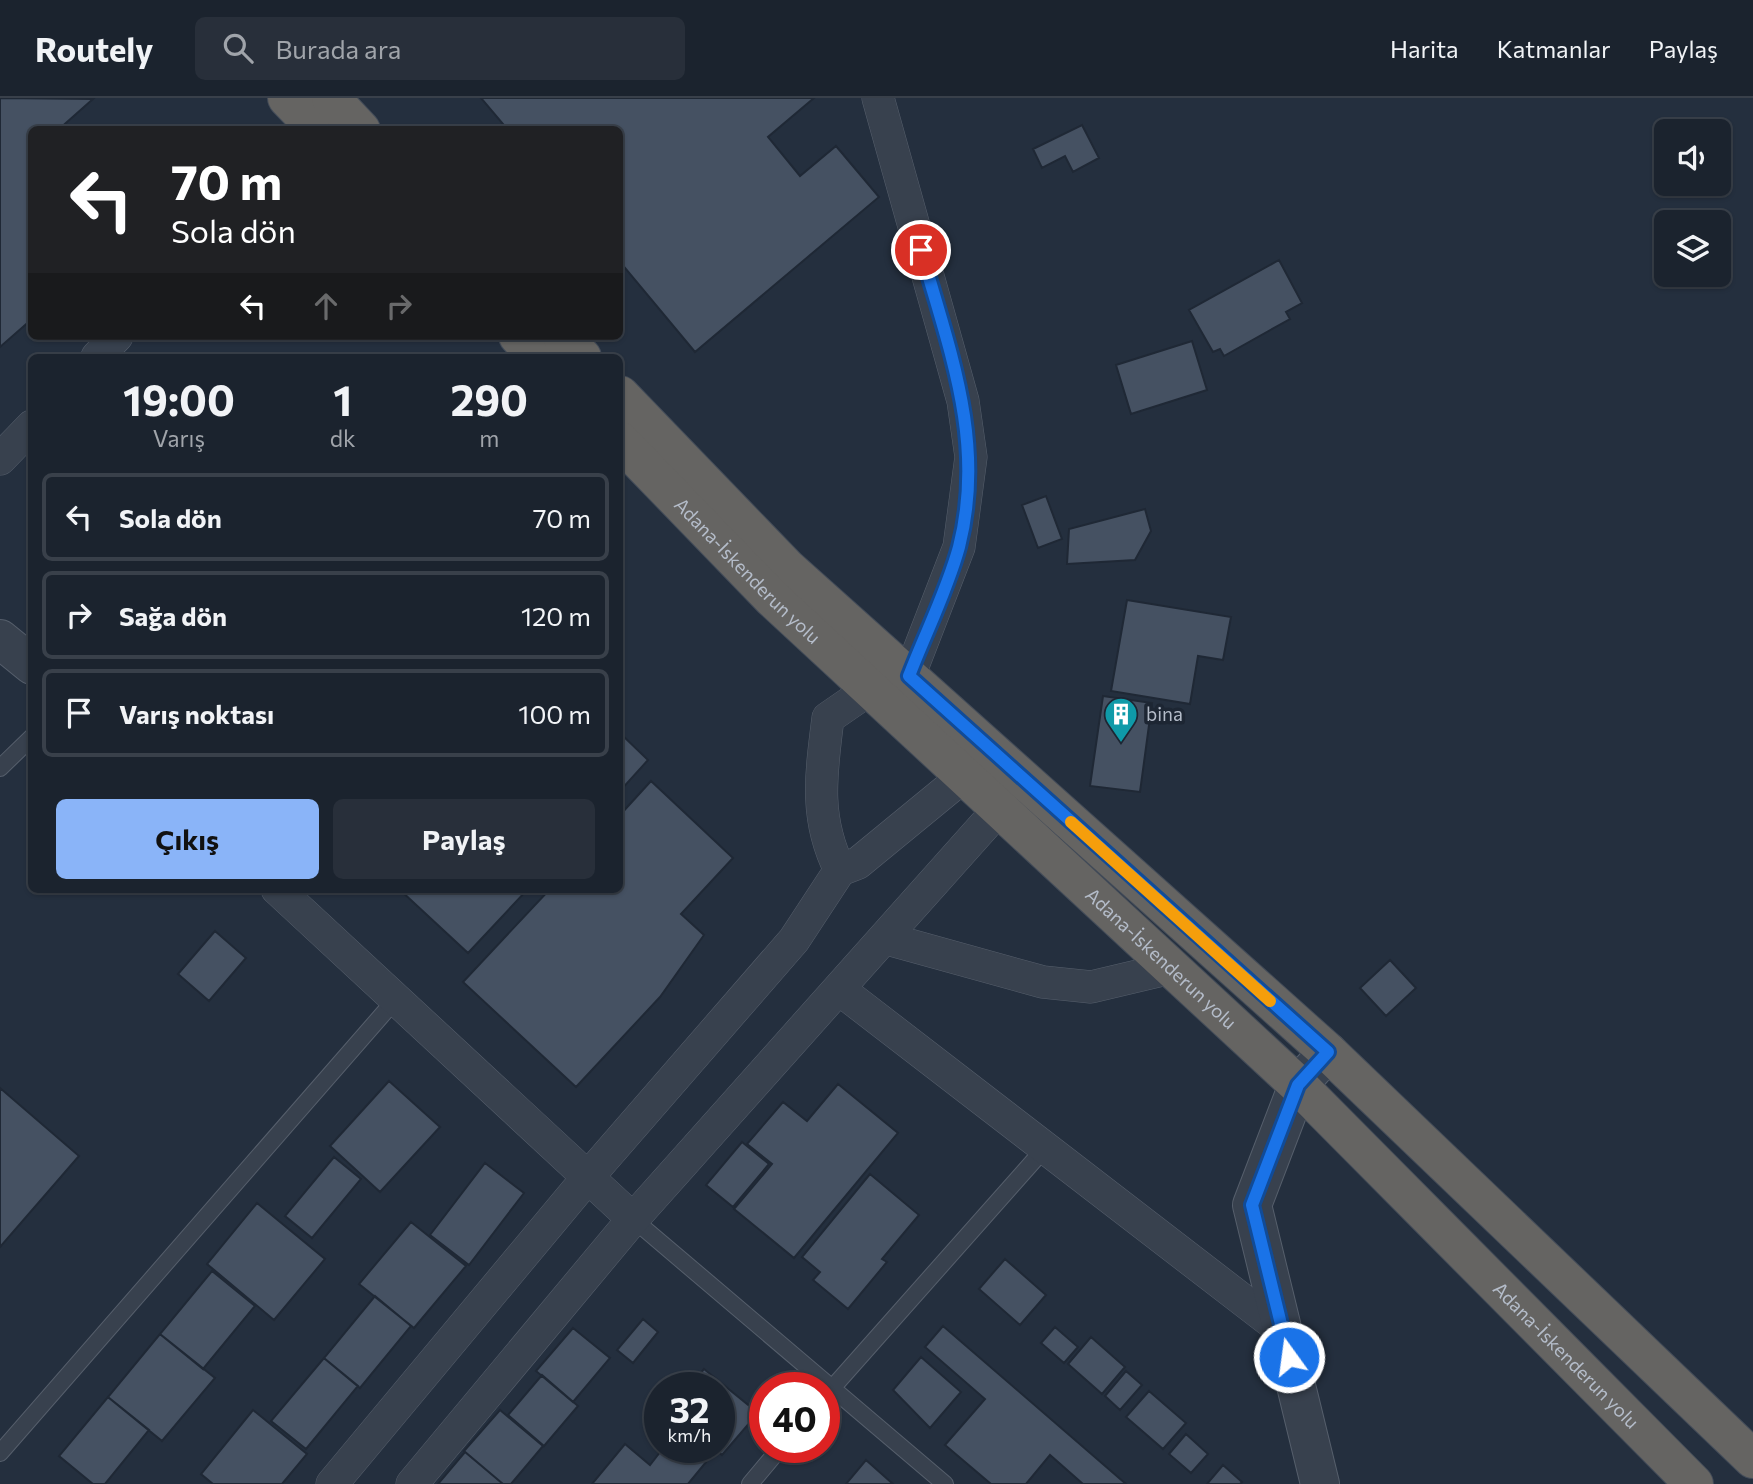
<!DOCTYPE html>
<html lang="tr">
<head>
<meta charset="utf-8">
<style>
  :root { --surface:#1b232e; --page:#282f3a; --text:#f1f3f6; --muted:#a0a4aa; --line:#39404a; --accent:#8ab4f8 }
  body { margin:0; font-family:Commissioner,sans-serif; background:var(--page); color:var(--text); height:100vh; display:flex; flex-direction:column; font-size:26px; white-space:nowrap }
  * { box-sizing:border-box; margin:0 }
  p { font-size:23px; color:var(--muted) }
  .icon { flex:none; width:38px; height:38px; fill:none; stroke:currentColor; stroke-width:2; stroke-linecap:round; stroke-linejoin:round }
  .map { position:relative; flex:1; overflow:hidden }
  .sheet { position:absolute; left:28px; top:256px; width:595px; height:539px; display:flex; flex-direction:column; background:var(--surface); border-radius:10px; box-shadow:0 2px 5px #0004,0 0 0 2px var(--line) }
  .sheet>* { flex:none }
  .banner { position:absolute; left:28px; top:28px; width:595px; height:214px; border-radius:10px; box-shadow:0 2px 5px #0004,0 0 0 2px var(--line); background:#202124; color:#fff; overflow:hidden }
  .fabs { position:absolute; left:1654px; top:21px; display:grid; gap:14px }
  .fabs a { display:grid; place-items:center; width:77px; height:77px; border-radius:10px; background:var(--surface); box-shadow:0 2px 5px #0004,0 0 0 2px var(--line); font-size:35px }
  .speed { position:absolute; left:644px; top:1274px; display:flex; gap:14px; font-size:35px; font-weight:700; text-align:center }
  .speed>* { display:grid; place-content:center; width:91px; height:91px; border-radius:50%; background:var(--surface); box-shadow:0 2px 5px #0004,0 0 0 2px var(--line); line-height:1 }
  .speed small { font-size:18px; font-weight:400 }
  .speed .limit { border:10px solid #d22; background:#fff; color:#111 }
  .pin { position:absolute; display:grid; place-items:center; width:60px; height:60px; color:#fff; margin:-30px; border:4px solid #fff; border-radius:50%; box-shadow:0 2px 7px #0007 }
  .me { position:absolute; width:77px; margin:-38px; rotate:346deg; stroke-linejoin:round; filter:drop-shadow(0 0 5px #0008) }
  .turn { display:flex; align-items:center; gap:24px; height:147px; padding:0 28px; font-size:32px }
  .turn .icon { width:91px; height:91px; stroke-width:2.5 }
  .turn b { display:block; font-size:49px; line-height:60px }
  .lanes { display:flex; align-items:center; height:66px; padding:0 28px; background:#0003; justify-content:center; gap:35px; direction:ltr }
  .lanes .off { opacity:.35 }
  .eta { display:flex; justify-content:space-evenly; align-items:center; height:119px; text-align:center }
  .eta b { font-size:42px; font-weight:700; line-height:49px }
  .primary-button { display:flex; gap:14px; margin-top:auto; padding:14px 28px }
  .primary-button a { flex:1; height:80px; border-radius:10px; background:var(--accent); color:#111; font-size:28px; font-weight:700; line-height:80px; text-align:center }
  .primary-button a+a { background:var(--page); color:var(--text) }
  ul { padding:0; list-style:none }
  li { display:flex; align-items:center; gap:21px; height:88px; margin:0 14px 10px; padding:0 14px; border:4px solid var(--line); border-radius:10px }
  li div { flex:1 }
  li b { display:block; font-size:26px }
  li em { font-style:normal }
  header { display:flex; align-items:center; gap:42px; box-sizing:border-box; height:98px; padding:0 35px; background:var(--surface); border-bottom:2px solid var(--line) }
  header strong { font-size:33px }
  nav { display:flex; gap:38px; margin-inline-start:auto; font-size:24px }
  .search { width:490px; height:63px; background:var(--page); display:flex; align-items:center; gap:18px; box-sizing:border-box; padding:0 24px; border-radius:10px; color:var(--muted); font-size:26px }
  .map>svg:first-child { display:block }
  .building { fill:#455162; stroke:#1f2835; stroke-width:2 }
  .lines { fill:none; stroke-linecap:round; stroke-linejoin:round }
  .service-casing { stroke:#565f6c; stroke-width:18 }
  .minor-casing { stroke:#565f6c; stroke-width:33 }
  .tertiary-casing { stroke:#565f6c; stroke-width:40 }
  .trunk-casing { stroke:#434c59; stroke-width:40 }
  .service { stroke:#38414e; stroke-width:16 }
  .minor { stroke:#38414e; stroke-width:32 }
  .tertiary { stroke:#38414e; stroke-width:38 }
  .trunk { stroke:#656462; stroke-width:38 }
  .route-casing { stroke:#114b97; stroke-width:18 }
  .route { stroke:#1a73e8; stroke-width:12 }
  .slow { stroke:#f59e0b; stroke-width:12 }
  .labels { text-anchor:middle; stroke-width:7; stroke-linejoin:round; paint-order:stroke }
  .street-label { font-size:19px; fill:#b4bcc9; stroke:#1d2633 }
  .poi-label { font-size:19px; fill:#b4bcc9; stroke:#1d2633; text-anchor:start }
</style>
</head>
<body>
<header>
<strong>Routely</strong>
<div class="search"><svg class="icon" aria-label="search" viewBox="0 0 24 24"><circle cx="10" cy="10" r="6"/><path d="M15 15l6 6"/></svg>Burada ara</div>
<nav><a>Harita</a><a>Katmanlar</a><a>Paylaş</a></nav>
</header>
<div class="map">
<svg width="1753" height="1386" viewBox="0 0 1753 1386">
  <rect width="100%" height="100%" fill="#242f3e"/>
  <path class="building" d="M 0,0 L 93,1 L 58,32 L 32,32 L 32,221 L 0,249 Z
    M 481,0 L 814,0 L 768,39 L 800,78 L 836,48 L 879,99 L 695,254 L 620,164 L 620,32 L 508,32 Z
    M 1082,27 L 1099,60 L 1073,74 L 1065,58 L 1042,70 L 1033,51 Z
    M 1279,162 L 1302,205 L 1286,214 L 1290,221 L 1224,258 L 1220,251 L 1213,254 L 1189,212 Z
    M 1192,243 L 1207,292 L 1131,316 L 1116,267 Z
    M 1046,398 L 1062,441 L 1038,450 L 1022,407 Z
    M 1145,411 L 1151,433 L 1135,462 L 1067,466 L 1069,431 Z
    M 1127,502 L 1231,519 L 1223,562 L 1198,558 L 1190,606 L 1111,593 Z
    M 1103,598 L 1152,605 L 1140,694 L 1090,688 Z
    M 620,635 L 648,662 L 620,693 Z
    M 651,683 L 733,760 L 681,816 L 704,837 L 660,899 L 576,989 L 463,884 L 550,791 L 620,791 L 620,717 Z
    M 399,791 L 528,791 L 468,855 Z
    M 215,833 L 246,860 L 209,903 L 178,876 Z
    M 1390,862 L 1416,890 L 1386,918 L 1360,890 Z
    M 389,983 L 440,1029 L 380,1094 L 330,1048 Z
    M 838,986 L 898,1035 L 794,1160 L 734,1111 L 772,1066 L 747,1046 L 783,1004 L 807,1023 Z
    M 0,990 L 79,1058 L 0,1149 Z
    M 742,1044 L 769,1066 L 733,1109 L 706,1087 Z
    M 334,1059 L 361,1081 L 312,1140 L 285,1118 Z
    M 485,1065 L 524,1095 L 469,1167 L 430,1137 Z
    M 870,1076 L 919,1117 L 882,1161 L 887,1164 L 848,1211 L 813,1182 L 820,1174 L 802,1159 Z
    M 257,1105 L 325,1161 L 274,1222 L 207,1166 Z
    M 411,1124 L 466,1168 L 414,1230 L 359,1186 Z
    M 1005,1161 L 1046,1197 L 1020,1227 L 979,1191 Z
    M 212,1173 L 255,1208 L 203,1271 L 160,1236 Z
    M 375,1198 L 411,1228 L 360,1290 L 324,1260 Z
    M 643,1221 L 658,1234 L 633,1265 L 617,1252 Z
    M 943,1228 L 1126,1386 L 1083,1386 L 1050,1357 L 1026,1386 L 991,1386 L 945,1347 L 985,1301 L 925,1249 Z
    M 1055,1229 L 1078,1249 L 1064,1265 L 1041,1245 Z
    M 573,1230 L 610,1260 L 573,1304 L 536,1273 Z
    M 160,1236 L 215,1280 L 162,1343 L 108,1299 Z
    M 1091,1239 L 1125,1269 L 1102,1296 L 1068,1266 Z
    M 921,1259 L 961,1294 L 930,1330 L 893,1292 Z
    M 324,1260 L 358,1288 L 306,1351 L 271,1323 Z
    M 704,1271 L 758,1315 L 722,1357 L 716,1352 L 688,1386 L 592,1386 L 625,1346 L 650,1367 L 664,1349 L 719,1349 L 719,1290 L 688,1290 Z
    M 1126,1273 L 1142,1287 L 1120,1312 L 1105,1298 Z
    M 542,1277 L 578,1308 L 544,1348 L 508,1317 Z
    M 1149,1293 L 1186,1325 L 1163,1351 L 1126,1319 Z
    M 108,1299 L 149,1332 L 105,1386 L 93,1386 L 59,1358 Z
    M 253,1312 L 307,1356 L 282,1386 L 213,1386 L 201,1376 Z
    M 500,1312 L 543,1348 L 511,1386 L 503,1386 L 464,1353 Z
    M 1186,1336 L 1208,1356 L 1191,1375 L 1169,1356 Z
    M 465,1354 L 503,1386 L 438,1386 Z
    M 866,1362 L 893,1386 L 846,1386 Z
    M 1223,1367 L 1242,1384 L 1240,1386 L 1207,1386 Z"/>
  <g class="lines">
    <defs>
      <path id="service" d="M 0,670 L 32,639
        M 633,1121 L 945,1386
        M 826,1297 L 1045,1050
        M 0,1355 L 396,901
        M 750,1386 L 781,1349"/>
      <path id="minor" d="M 878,0 L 963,303 L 971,359 L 959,449 L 909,578
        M 97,259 L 117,238
        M 0,361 L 32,328
        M 840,772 C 814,720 821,676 828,620 L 870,591
        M 277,791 L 633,1121
        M 884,840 L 1043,884 L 1091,889 L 1171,870
        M 839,891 L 1283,1233
        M 332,1386 L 588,1079 L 794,842 L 840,772 L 858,765 L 964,678
        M 412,1386 L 633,1121 L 999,711"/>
      <path id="tertiary" d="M 0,541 L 32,567
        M 1320,1386 L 1252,1107 L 1298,987 L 1328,954"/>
      <g id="trunk">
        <path d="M 287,0 L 318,32"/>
        <path d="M 331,0 L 361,32"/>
        <path d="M 518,238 L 538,259"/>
        <path d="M 562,238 L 582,259"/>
        <path d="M 620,297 L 787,470 L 1328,954 L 1753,1361"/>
        <path id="s1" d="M 620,343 L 772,500 L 1298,987 L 1694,1386"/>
      </g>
    </defs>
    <use href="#service" class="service-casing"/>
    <use href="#minor" class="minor-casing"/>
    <use href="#tertiary" class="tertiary-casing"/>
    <use href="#trunk" class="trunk-casing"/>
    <use href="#service" class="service"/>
    <use href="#minor" class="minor"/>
    <use href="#tertiary" class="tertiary"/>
    <use href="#trunk" class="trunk"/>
  </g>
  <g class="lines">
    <defs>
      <path id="route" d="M 921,152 C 949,251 986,344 959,449 C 947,493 925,536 909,578 L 1328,954 L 1298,987 L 1252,1107 L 1289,1259"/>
    </defs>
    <use href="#route" class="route-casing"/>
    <use href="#route" class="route"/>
    <path class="slow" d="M 1071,724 L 1270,903"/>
  </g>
  <defs>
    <symbol id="building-pin" viewBox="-11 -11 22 30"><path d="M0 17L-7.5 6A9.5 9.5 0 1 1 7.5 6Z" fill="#0f9aa8" stroke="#1d2633"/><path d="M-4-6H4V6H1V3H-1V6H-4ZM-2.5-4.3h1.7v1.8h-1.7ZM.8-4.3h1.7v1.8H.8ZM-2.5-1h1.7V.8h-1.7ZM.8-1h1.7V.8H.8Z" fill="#fff"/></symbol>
  </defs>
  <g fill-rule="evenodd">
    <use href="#building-pin" x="1102" y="597" width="38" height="52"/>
  </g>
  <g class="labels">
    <g class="street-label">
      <text dy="7" stroke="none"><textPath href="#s1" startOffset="182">Adana-İskenderun yolu</textPath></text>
      <text dy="7" stroke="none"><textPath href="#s1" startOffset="749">Adana-İskenderun yolu</textPath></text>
      <text dy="7" stroke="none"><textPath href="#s1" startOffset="1316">Adana-İskenderun yolu</textPath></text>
    </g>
    <g class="poi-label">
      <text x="1146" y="623">bina</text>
    </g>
  </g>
</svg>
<div class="fabs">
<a><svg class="icon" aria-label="sound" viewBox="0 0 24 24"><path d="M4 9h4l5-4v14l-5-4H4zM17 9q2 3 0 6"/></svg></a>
<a><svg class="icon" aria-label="layers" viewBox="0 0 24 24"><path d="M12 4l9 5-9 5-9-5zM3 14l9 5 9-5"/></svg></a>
</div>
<div class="speed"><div>32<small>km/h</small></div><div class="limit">40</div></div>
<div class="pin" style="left:921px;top:152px;background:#d93025"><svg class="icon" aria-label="arrive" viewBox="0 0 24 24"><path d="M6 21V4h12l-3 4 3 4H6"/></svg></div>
<svg class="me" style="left:1289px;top:1259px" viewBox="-20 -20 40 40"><circle r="17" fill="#1a73e8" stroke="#fff" stroke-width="3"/><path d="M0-11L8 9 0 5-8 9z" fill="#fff"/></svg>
<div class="banner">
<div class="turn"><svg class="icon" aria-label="left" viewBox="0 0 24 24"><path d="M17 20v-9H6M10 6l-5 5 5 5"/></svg><div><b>70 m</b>Sola dön</div></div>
<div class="lanes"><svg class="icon" aria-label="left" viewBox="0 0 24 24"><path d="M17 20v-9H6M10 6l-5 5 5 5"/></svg><svg class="icon off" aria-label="ahead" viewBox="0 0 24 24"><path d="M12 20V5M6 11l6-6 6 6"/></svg><svg class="icon off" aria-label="right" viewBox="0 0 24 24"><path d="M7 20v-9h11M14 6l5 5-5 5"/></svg></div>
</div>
<section class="sheet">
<div class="eta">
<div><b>19:00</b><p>Varış</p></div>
<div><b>1</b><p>dk</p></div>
<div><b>290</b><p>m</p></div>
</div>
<ul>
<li><svg class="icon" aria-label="left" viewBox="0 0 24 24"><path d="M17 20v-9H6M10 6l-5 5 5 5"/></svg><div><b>Sola dön</b></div><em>70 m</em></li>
<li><svg class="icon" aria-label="right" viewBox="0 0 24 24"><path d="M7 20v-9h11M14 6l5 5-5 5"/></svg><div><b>Sağa dön</b></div><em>120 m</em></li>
<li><svg class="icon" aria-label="arrive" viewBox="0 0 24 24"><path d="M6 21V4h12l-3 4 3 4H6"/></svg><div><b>Varış noktası</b></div><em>100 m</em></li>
</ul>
<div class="primary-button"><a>Çıkış</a><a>Paylaş</a></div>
</section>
</div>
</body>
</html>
